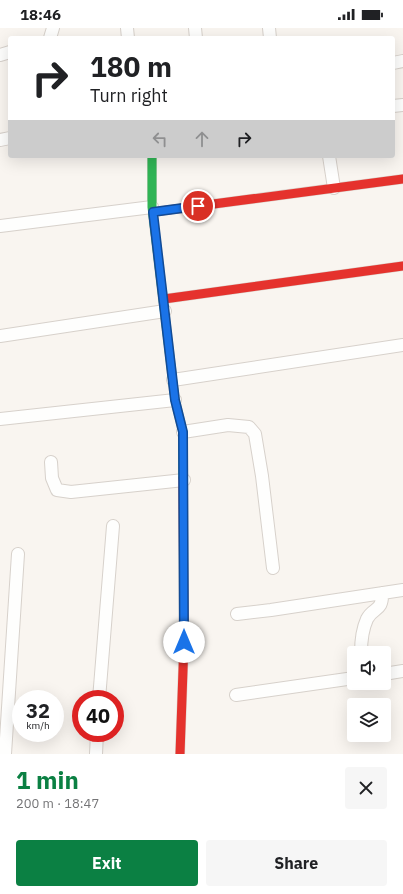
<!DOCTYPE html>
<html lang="en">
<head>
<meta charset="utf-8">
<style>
  :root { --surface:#fff; --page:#f6f6f6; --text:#202124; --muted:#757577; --accent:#0b8043 }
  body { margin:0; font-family:"IBM Plex Sans",sans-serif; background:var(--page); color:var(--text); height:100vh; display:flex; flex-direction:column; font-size:15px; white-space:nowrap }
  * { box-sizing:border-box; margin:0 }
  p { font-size:13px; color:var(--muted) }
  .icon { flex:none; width:22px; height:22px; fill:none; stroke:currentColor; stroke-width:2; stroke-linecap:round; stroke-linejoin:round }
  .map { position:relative; height:726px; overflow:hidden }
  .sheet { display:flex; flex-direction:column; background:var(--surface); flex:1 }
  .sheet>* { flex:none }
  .guide { position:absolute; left:8px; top:8px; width:387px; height:122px; border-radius:4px; box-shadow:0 4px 16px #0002; background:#fff; color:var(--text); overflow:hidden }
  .tools { position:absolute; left:347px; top:618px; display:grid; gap:8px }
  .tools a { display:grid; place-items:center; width:44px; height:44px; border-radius:4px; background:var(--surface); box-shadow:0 4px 16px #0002; font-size:20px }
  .speed { position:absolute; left:12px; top:662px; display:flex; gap:8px; font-size:20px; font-weight:700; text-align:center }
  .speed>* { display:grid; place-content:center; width:52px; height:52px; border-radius:50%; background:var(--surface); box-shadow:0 4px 16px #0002; line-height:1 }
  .speed small { font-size:10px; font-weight:400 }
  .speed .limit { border:6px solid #d22; background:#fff; color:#111 }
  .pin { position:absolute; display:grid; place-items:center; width:34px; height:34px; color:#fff; margin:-17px; border:2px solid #fff; border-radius:50%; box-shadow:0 1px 4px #0007 }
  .me { position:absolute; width:44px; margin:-22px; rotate:0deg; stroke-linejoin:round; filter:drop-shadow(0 0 3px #0008) }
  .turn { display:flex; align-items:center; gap:14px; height:84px; padding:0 16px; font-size:18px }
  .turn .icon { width:52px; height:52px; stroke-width:2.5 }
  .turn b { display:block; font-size:28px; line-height:34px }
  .lanes { display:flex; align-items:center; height:38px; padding:0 16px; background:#0003; justify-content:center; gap:20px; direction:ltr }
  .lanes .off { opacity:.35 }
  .round { display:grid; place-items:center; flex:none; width:42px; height:42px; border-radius:4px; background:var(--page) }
  .summary { display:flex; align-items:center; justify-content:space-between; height:68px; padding:0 16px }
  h1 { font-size:24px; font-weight:700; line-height:30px; color:var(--accent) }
  .action { display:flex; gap:8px; margin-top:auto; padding:8px 16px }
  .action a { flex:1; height:46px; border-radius:4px; background:var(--accent); color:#fff; font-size:16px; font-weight:700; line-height:46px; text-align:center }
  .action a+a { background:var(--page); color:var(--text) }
  .status { display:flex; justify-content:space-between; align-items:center; height:28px; padding:0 20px; background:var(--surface); direction:ltr }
  .status svg { height:11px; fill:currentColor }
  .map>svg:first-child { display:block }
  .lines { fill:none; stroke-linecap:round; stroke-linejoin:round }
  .street-casing { stroke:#d7d1cb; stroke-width:14 }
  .fast-casing { stroke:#d9d2cb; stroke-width:10 }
  .jam-casing { stroke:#d9d2cb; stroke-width:10 }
  .street { stroke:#fefefd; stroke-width:12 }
  .fast { stroke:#30b455; stroke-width:9 }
  .jam { stroke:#e5322d; stroke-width:9 }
  .route-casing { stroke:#114b97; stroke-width:10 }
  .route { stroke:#1a73e8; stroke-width:7 }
</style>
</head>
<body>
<div class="status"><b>18:46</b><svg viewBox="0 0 49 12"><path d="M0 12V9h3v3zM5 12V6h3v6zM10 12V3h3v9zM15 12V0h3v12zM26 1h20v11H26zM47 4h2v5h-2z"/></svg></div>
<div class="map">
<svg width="403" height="726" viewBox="0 0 403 726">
  <rect width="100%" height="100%" fill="#f9f5f0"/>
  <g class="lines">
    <defs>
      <path id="street" d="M 127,0 L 128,10
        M 195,0 L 196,10
        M 269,0 L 270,10
        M 50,10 L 53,0
        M 0,27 L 10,24
        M 393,35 L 403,33
        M 393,78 L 403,77
        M 0,112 L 10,110
        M 329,128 L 334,160
        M 0,198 L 152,179
        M 0,308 L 165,283
        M 173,352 L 403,317
        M 0,391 L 175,372
        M 183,404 L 228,397 L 249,399 L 255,406 L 262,448 L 273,540
        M 51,434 L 52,450 L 57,462 L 71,464 L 184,452
        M 237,586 L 271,582 L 403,562
        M 361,625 C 361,613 362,602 367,591 C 373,579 383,584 382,565
        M 384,646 L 403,643
        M 236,667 L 354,650
        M 99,671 L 113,498
        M 5,726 L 18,526
        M 96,726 L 97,705"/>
      <path id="fast" d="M 152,128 L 152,179 L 175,372 L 183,404 L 183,450"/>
      <path id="jam" d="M 153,184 L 403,151
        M 164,271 L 403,238
        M 180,726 L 184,614 L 183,450"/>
    </defs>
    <use href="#street" class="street-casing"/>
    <use href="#fast" class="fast-casing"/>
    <use href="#jam" class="jam-casing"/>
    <use href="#street" class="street"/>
    <use href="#fast" class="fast"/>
    <use href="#jam" class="jam"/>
  </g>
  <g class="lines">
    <defs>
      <path id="route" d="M 184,614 L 183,404 L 175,372 L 153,184 L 198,178"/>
    </defs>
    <use href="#route" class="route-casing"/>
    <use href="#route" class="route"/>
  </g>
</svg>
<div class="tools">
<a><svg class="icon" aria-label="sound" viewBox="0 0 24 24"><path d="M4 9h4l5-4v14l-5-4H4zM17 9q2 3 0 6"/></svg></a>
<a><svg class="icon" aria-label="layers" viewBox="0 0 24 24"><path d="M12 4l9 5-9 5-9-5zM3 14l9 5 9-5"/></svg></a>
</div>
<div class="speed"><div>32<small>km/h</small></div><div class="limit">40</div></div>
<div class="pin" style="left:198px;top:178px;background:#d93025"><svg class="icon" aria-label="arrive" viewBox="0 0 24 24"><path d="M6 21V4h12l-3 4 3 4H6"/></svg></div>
<svg class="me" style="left:184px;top:614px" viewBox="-20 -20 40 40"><circle r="19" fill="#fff"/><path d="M0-13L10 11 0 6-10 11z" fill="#1a73e8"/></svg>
<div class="guide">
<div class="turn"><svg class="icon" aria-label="right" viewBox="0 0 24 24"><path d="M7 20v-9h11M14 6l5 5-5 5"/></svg><div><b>180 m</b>Turn right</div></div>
<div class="lanes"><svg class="icon off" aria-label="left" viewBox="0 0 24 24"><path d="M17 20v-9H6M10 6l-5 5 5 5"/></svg><svg class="icon off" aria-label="ahead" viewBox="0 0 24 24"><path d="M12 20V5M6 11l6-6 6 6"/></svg><svg class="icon" aria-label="right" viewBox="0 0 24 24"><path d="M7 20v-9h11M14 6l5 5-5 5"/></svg></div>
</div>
</div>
<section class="sheet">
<div class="summary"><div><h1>1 min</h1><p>200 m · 18:47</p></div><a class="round"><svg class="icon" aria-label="close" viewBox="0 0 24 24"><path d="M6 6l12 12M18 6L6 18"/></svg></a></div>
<div class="action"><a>Exit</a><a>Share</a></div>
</section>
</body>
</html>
